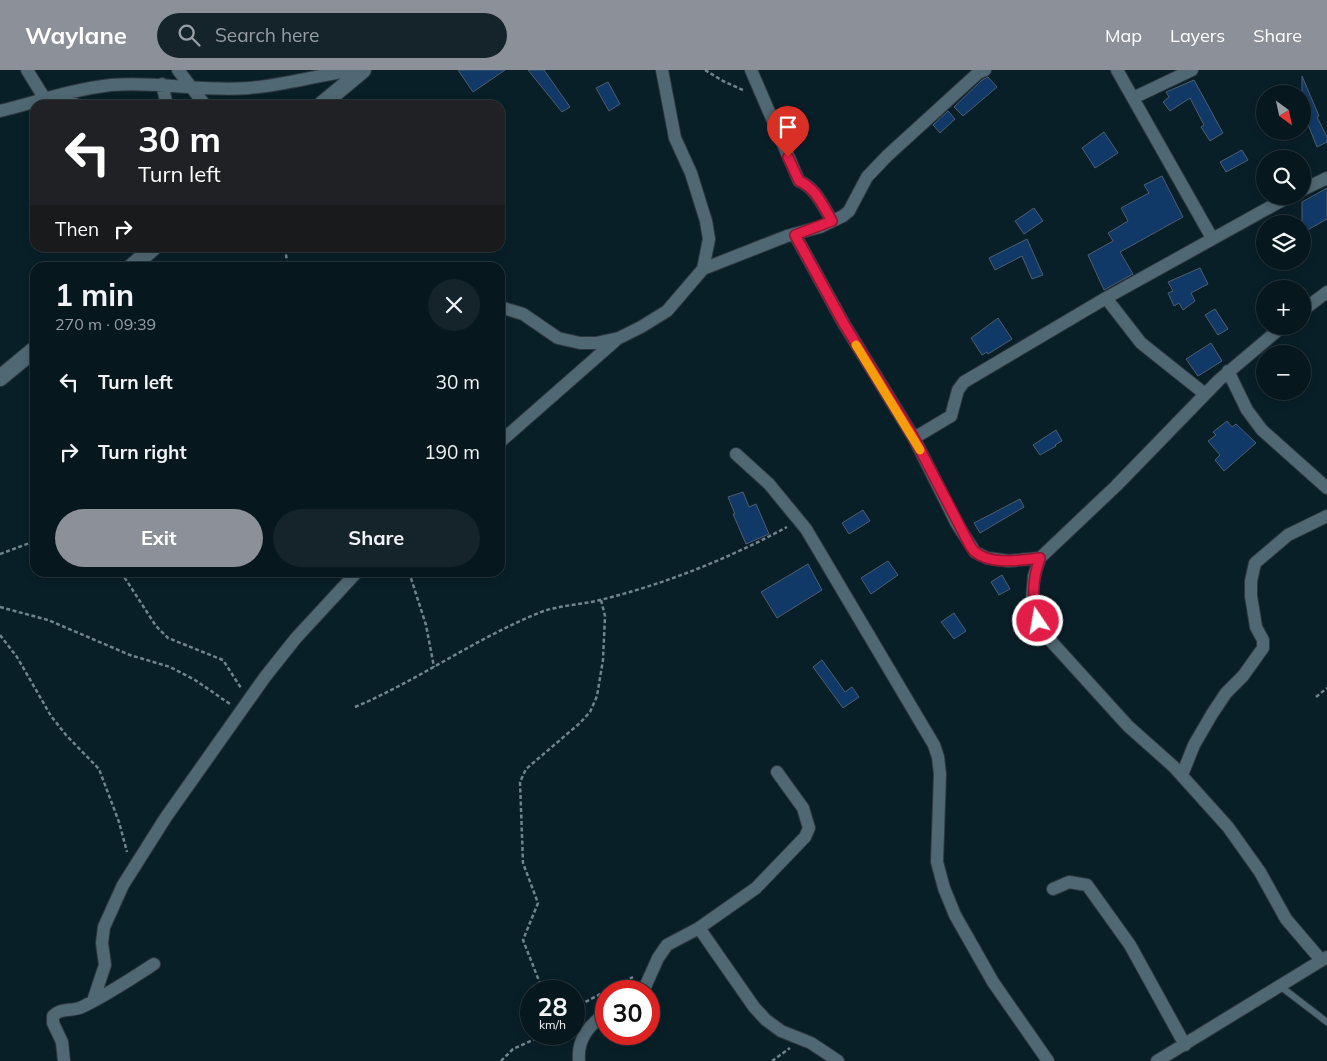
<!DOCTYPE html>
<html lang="en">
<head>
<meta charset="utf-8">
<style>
  :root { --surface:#07171e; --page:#15242b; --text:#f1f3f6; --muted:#989fa4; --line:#28363c; --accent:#8c9099 }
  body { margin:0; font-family:Mulish,sans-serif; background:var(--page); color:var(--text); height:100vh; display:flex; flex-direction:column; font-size:19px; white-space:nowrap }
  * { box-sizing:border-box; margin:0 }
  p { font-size:16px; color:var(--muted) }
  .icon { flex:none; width:28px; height:28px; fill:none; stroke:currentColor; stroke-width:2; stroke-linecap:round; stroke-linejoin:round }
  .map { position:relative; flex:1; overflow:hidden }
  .details { position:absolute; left:30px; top:192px; width:475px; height:315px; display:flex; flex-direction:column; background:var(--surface); border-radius:15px; box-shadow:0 2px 8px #0003,0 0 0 1px var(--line) }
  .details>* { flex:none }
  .banner { position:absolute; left:30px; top:30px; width:475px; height:152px; border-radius:15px; box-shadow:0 2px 8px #0003,0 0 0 1px var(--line); background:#202124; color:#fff; overflow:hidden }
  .needle { width:32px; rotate:147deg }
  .tools { position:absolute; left:1256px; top:15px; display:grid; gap:10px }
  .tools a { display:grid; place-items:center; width:55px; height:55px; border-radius:50%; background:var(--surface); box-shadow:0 2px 8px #0003,0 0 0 1px var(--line); font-size:25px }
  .speed { position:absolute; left:520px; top:910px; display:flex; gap:10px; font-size:25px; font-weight:700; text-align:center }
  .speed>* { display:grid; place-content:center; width:65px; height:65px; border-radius:50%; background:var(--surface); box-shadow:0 2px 8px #0003,0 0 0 1px var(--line); line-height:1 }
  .speed small { font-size:12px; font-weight:400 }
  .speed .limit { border:8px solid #d22; background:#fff; color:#111 }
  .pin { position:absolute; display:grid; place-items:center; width:42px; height:42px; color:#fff; margin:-51px -21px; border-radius:50% 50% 50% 0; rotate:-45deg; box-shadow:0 0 5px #0007 }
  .pin .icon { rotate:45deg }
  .me { position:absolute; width:55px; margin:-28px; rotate:348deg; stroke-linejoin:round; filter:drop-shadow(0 0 4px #0008) }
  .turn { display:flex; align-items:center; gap:18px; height:105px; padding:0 25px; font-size:22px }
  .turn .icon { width:65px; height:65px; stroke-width:2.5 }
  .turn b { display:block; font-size:35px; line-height:42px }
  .then { display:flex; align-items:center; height:48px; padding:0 25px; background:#0003; gap:10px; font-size:19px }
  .round { display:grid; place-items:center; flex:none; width:52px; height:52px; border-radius:26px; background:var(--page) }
  .head { display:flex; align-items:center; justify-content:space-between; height:85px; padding:0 25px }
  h1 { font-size:30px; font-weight:700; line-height:38px }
  .button { display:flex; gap:10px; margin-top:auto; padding:10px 25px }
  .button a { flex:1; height:58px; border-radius:30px; background:var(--accent); color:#fff; font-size:20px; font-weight:700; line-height:58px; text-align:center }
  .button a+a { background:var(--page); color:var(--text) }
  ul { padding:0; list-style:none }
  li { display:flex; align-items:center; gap:15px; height:70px; padding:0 25px }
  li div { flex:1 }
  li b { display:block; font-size:19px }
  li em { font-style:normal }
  header { display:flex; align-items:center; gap:30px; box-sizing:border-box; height:70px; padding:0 25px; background:var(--accent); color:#fff }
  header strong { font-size:24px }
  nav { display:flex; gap:28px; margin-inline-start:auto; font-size:18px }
  .search { width:350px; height:45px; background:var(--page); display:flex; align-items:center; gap:12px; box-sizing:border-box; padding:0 18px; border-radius:28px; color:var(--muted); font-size:19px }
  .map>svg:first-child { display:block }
  .building { fill:#113967; stroke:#4f5d6f }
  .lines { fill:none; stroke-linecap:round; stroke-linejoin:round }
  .service-casing { stroke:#2e3840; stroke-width:8 }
  .minor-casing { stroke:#2e3840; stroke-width:14 }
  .tertiary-casing { stroke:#2e3840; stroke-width:18 }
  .path { stroke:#71838b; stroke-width:2.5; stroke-dasharray:4 2.5; stroke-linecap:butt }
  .service { stroke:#506873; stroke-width:6 }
  .minor { stroke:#506873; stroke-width:12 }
  .tertiary { stroke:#506873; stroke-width:16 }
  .route-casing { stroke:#92132f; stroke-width:12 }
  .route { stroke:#e11d48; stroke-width:9 }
  .slow { stroke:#f59e0b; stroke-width:9 }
</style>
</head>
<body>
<header>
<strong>Waylane</strong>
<div class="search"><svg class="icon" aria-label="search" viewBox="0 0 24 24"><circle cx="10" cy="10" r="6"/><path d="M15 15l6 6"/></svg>Search here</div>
<nav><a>Map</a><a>Layers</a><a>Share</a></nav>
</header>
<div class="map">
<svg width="1327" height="991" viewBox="0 0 1327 991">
  <rect width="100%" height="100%" fill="#091f28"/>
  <path class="building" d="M 458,0 L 505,0 L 473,22 Z
    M 528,0 L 544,0 L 570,37 L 562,42 Z
    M 1302,6 L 1319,46 L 1317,47 L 1327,67 L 1327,72 L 1317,77 L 1302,39 Z
    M 988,7 L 997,17 L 963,46 L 954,37 L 982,10 Z
    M 1194,10 L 1223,63 L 1210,71 L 1201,57 L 1204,55 L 1190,28 L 1170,41 L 1163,32 L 1169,27 L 1166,22 Z
    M 608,12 L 620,34 L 609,41 L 596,18 Z
    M 948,41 L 955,49 L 940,63 L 933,55 Z
    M 1104,62 L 1118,83 L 1095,98 L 1082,78 Z
    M 1242,80 L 1248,90 L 1226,102 L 1220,92 Z
    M 1162,106 L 1183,147 L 1120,182 L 1133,204 L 1104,220 L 1088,185 L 1113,171 L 1108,163 L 1128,151 L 1121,138 L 1149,123 L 1144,115 Z
    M 1327,118 L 1327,149 L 1302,163 L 1302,132 Z
    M 1034,138 L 1043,151 L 1024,164 L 1015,151 Z
    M 1027,169 L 1043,205 L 1032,209 L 1022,186 L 995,200 L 989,188 Z
    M 1200,198 L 1208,214 L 1191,223 L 1195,231 L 1183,240 L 1179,233 L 1174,236 L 1168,223 L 1173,221 L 1168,212 Z
    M 1215,239 L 1228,259 L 1218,265 L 1205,245 Z
    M 998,248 L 1012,269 L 988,284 L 987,282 L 982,285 L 971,268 Z
    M 1211,273 L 1222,291 L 1198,306 L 1186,289 Z
    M 1227,351 L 1232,357 L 1236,354 L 1256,373 L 1224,401 L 1215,390 L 1220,385 L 1208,371 L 1216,365 L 1213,362 Z
    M 1056,360 L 1062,371 L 1055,375 L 1056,376 L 1040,385 L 1033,375 Z
    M 743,422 L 749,437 L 756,434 L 769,464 L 746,474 L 733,444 L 735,444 L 728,427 Z
    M 1020,429 L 1024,437 L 980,463 L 974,453 Z
    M 863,440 L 870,451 L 849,464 L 842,453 Z
    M 888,491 L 898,505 L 871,524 L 861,508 Z
    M 808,494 L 822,520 L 777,548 L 761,522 Z
    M 1002,505 L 1010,519 L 999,525 L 991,512 Z
    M 954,543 L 966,561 L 954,569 L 941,552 Z
    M 822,590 L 845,622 L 852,617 L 859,627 L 843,638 L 813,597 Z"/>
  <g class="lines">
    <defs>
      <path id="service" d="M 1280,916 L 1327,952"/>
      <path id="minor" d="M 27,0 L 45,29 L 70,32 L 77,35
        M 178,0 L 205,35
        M 662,0 L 675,68 L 691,103 L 706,151 L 709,169 L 703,199
        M 751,0 L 799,111 C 816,118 823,136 832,151
        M 1117,0 L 1212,168
        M 162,14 L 167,35
        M 1133,28 L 1192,0
        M 0,41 C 36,32 74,19 111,15 C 157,11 203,22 249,18 C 285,15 321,4 358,0
        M 1302,120 L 1327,108
        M 795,165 L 844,254 L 914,368 L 957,454 L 975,482 L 987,488 L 1009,491 L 1040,488
        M 1106,228 L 1141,273 L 1205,324
        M 500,237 L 523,244 L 558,268 L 580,273 L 596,273 L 619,268 L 641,257 L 667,241 L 703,199 L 787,166 L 820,157 L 843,146 L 849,141 L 867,107 L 887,86 L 978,3 L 985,0
        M 1302,241 L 1327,222
        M 1283,256 L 1219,310 L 1116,416 L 1040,488 L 1034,506 L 1032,528 L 1038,551 L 1049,569 L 1128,656 L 1174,697 L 1228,757 L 1260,802 L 1286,849 L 1321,890
        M 1228,301 L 1247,340 L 1262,360 L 1327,418
        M 914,368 L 951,346 L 958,320 L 964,312 L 1106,228 L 1290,126
        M 500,372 L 615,271
        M 736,384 L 769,414 L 806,459 L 934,675 L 938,687 L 940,704 L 937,792 L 944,818 L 955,845 L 993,912 L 1048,991
        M 1182,705 L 1194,675 L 1212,644 L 1226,623 L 1243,606 L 1263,578 L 1263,570 L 1256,557 L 1251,526 L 1251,511 L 1255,493 L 1288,465 L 1327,446
        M 1053,819 L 1069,812 L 1087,815 L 1130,875 L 1185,975
        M 699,858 L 754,937 L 766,950 L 781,961 L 811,973 L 838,991
        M 640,921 L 645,917 L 658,888 L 667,875 L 699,858 L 756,818 L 805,767 L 809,758 L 803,738 L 777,702
        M 93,931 L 105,895 L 102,873 L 104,857 L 123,815 L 166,747 L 265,607 L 296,568 L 357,502
        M 64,991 L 62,972 L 53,953 L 53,946 C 62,937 71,942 82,937 C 107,925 131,909 154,894
        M 579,991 C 577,969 589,955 606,943
        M 1157,991 L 1327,887"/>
      <path id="tertiary" d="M 321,35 L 363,0
        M 130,198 L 153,178
        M 0,308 L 35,279"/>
    </defs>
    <use href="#service" class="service-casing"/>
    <use href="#minor" class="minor-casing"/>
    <use href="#tertiary" class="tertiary-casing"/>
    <path class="path" d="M 705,0 L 723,11 L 745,21
      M 285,178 L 288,198
      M 0,484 L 35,471
      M 121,502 L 156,556 L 168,568 L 223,590 L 241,618
      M 409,502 L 426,555 L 434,597
      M 0,537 L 48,550 L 130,585 L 170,597 L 195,610 L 230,634
      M 0,565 L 17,587 L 51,646 L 66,665 L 99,699 L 119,752 L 127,782
      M 1316,627 L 1327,618
      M 355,637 C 419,610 476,568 541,542 C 560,535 580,535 600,530 C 665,514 728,489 787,457
      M 543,921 L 523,870 L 538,833 L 523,793 L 520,712 L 526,699 L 580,653 L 590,642 L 597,626 L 603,590 L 605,546 L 601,530
      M 607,921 L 633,907
      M 574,938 L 606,921
      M 501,991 L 513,979 L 546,964
      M 772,991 L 790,978"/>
    <use href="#service" class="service"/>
    <use href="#minor" class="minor"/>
    <use href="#tertiary" class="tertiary"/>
  </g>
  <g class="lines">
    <defs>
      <path id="route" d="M 788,87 L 799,111 C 816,118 823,136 832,151 L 795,165 L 844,254 L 914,368 L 966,468 C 968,472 971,478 974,481 C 990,496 1022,490 1040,488 C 1032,511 1032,527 1038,551"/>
    </defs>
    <use href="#route" class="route-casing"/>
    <use href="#route" class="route"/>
    <path class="slow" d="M 856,275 L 920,380"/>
  </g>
</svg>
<div class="tools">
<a><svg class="needle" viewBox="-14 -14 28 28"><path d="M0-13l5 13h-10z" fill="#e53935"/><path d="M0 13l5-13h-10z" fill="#989fa4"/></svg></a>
<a><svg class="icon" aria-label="search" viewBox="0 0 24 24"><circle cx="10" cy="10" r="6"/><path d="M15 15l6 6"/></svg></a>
<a><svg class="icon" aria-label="layers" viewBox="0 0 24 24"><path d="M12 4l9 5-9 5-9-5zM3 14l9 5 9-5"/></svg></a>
<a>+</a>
<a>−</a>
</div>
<div class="speed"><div>28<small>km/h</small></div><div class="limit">30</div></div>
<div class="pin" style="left:788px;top:87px;background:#d93025"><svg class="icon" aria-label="arrive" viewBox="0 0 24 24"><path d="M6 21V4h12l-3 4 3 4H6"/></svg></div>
<svg class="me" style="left:1038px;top:551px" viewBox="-20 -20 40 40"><circle r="17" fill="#e11d48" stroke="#fff" stroke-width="3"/><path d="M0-11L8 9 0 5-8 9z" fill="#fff"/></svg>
<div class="banner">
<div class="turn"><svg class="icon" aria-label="left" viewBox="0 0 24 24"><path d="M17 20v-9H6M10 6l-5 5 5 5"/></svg><div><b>30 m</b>Turn left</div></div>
<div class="then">Then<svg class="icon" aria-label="right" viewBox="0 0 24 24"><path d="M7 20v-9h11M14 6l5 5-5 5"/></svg></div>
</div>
<section class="details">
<div class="head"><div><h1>1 min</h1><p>270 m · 09:39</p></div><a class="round"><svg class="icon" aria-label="close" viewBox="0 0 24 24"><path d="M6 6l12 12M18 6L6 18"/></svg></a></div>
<ul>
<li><svg class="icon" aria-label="left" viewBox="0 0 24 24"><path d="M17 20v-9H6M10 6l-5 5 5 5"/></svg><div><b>Turn left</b></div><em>30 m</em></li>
<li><svg class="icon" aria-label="right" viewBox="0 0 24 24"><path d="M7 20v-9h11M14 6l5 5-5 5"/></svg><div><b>Turn right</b></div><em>190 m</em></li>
</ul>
<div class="button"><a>Exit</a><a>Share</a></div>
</section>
</div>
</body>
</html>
